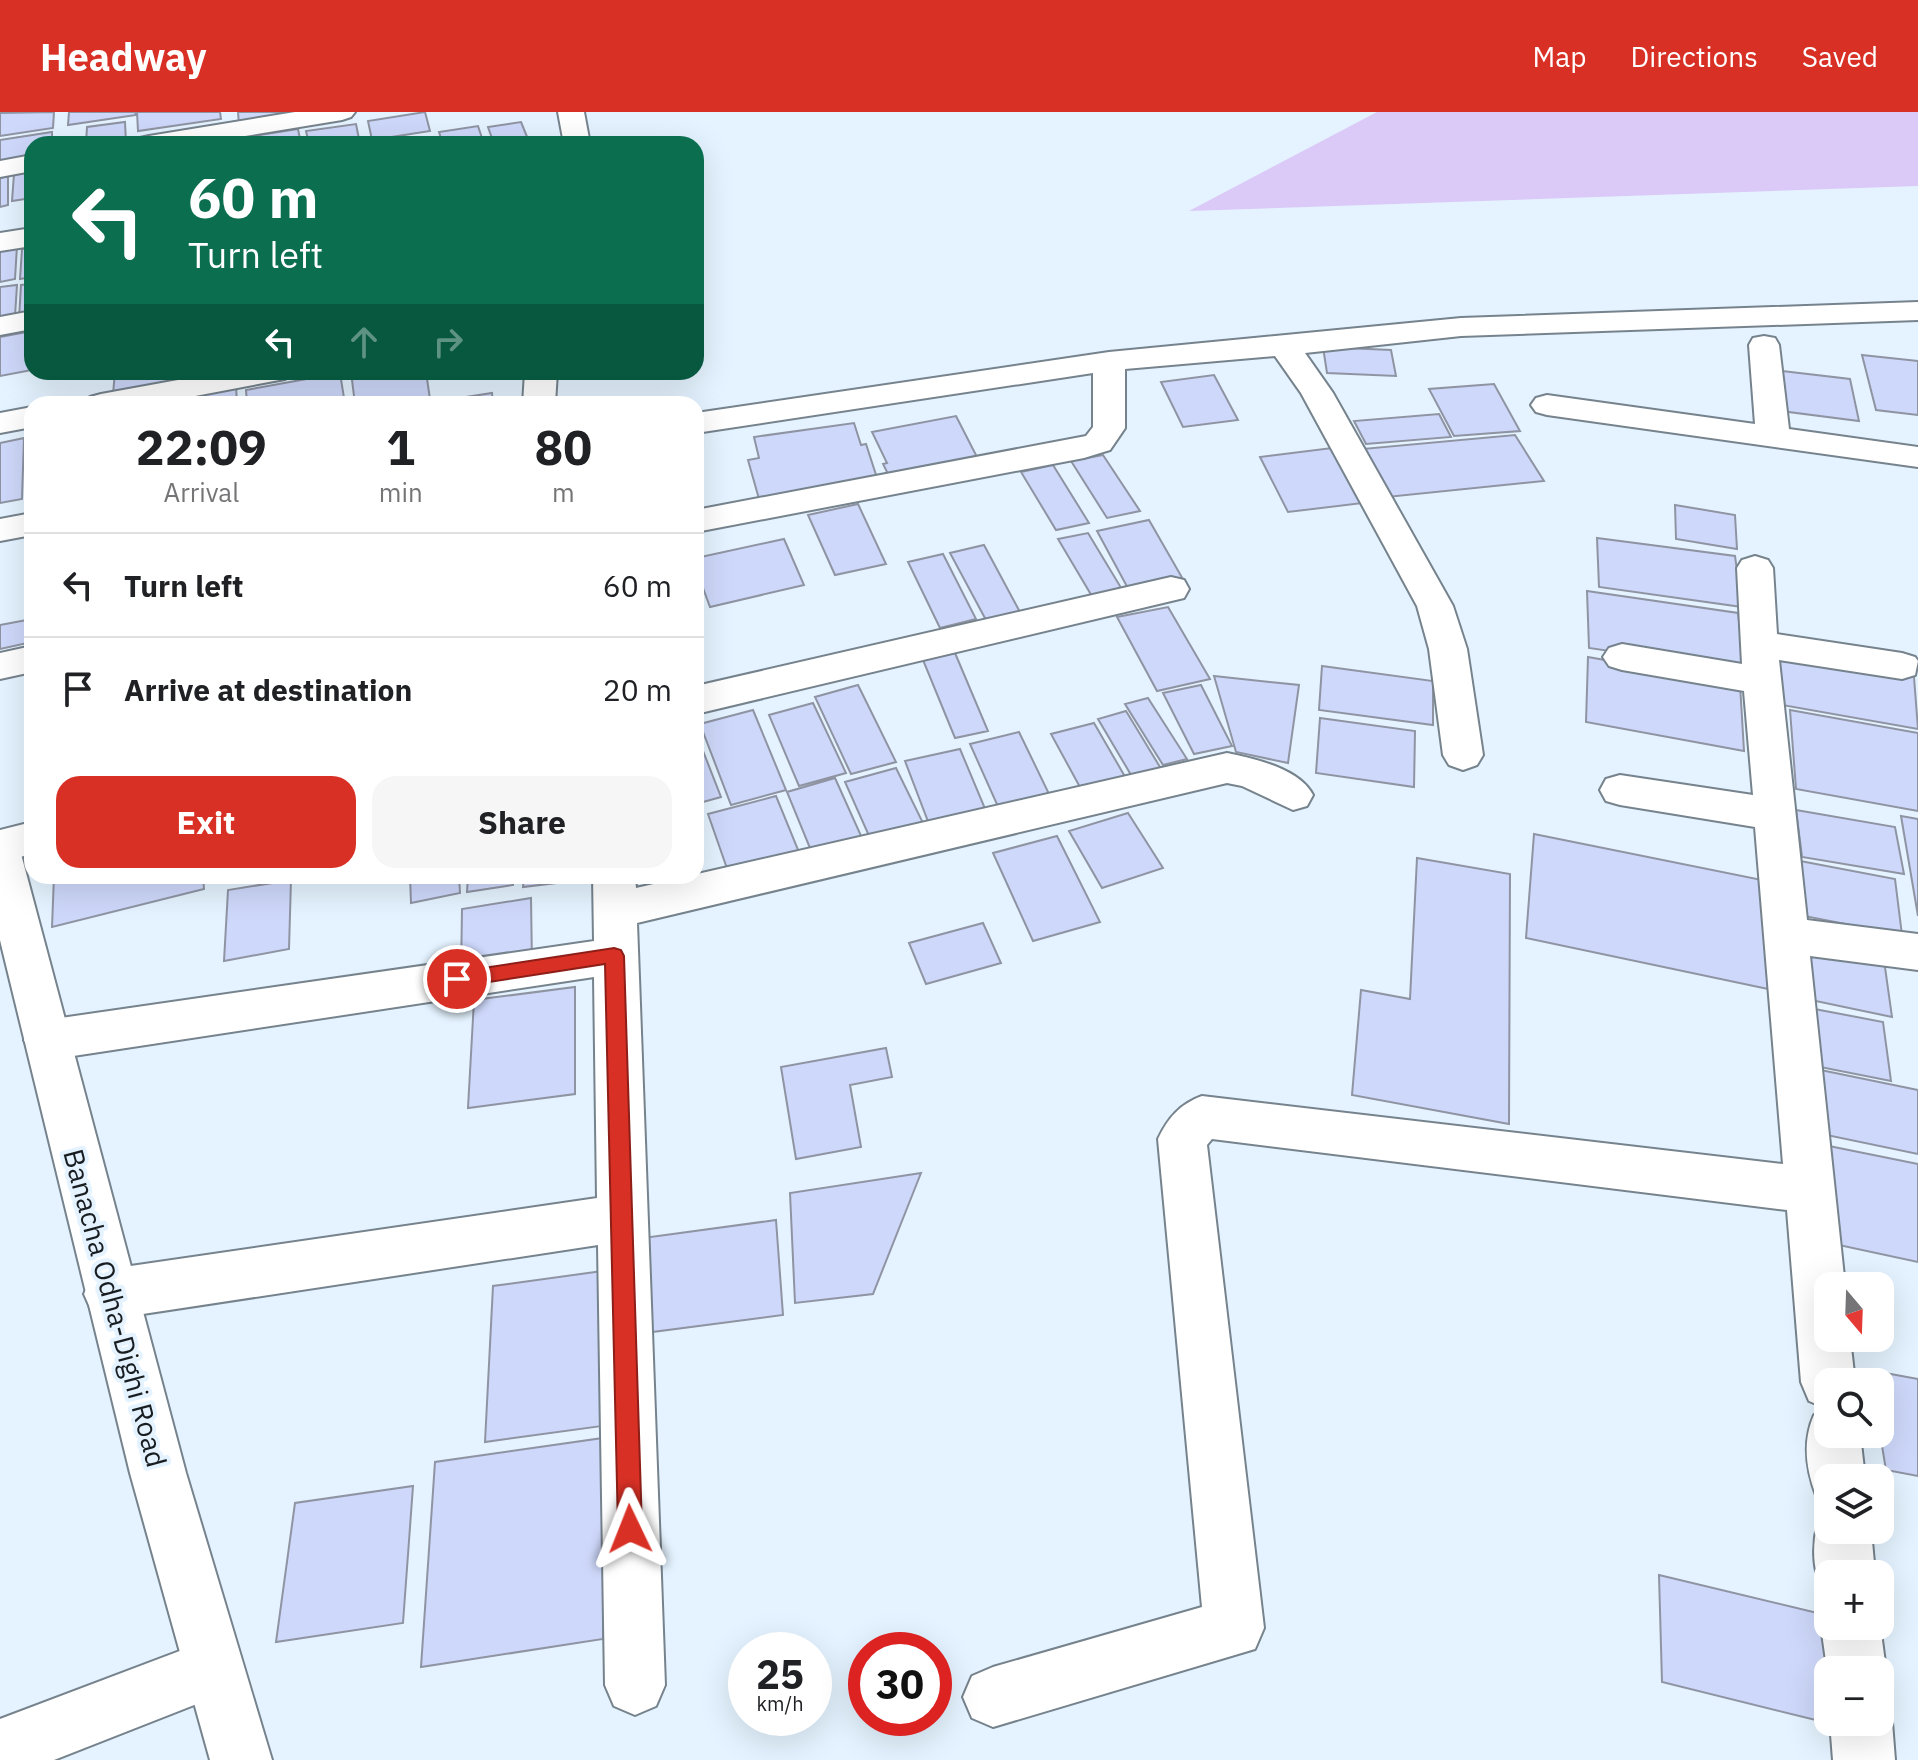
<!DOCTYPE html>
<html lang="en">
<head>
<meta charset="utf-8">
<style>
  :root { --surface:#fff; --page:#f6f6f6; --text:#202124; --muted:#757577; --line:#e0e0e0; --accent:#d93025 }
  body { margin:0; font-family:"IBM Plex Sans",sans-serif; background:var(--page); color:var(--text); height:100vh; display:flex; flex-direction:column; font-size:30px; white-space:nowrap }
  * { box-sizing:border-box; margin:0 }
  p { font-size:26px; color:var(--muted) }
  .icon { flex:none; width:44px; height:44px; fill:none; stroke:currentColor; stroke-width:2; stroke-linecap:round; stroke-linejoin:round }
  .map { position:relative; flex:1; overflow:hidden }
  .panel { position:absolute; left:24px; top:284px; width:680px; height:488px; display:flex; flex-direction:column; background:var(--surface); border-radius:24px; box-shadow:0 8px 32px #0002 }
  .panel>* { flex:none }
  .hud { position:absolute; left:24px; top:24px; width:680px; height:244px; border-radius:24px; box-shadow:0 8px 32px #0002; background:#0b6e4f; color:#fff; overflow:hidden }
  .needle { width:52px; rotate:161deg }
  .controls { position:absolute; left:1814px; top:1160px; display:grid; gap:16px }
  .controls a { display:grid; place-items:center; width:80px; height:80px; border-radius:16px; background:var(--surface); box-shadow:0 8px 32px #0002; font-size:40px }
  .speed { position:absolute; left:728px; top:1520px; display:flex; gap:16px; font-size:40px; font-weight:700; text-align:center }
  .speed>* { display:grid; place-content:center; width:104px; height:104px; border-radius:50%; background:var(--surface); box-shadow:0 8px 32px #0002; line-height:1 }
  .speed small { font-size:20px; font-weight:400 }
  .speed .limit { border:12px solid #d22; background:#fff; color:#111 }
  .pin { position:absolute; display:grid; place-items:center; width:68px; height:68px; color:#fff; margin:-34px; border:4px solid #fff; border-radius:50%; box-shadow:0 2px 8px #0007 }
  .me { position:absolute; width:88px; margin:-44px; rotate:358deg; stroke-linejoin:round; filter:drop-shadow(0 0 6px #0008) }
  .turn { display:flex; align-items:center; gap:28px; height:168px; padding:0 32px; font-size:36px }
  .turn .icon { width:104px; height:104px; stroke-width:2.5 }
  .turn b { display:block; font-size:56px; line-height:68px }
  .lanes { display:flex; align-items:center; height:76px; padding:0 32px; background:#0003; justify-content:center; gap:40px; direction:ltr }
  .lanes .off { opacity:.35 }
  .eta { display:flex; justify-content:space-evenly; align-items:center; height:136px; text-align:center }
  .eta b { font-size:48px; font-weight:700; line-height:56px }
  .action { display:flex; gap:16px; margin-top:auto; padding:16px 32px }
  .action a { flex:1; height:92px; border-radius:24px; background:var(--accent); color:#fff; font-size:32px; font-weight:700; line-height:92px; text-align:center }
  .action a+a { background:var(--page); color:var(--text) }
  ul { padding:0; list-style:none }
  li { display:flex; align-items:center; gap:24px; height:104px; padding:0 32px; border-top:2px solid var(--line) }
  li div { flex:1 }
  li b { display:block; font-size:30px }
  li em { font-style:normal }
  header { display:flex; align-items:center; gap:48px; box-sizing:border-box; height:112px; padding:0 40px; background:var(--accent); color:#fff }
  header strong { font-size:38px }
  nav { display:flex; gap:44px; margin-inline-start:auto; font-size:28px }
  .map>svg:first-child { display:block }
  .green { fill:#dbc9f8 }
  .building { fill:#ced8fa; stroke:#8f94a3; stroke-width:2 }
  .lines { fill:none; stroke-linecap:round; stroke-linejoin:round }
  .street-casing { stroke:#76838d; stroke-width:4 }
  .secondary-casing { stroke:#76838d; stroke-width:4 }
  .street { fill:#fff; fill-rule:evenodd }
  .secondary { fill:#fff; fill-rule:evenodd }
  .route { fill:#d93025; stroke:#8d1f18; stroke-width:2 }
  .labels { text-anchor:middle; stroke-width:8; stroke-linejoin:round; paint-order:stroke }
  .street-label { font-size:28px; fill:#181d21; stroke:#e4f3ff }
</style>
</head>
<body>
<header>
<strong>Headway</strong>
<nav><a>Map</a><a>Directions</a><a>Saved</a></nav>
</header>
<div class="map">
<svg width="1918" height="1648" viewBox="0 0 1918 1648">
  <rect width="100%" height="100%" fill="#e4f3ff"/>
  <path class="green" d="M 1377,0 L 1918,0 L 1918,74 L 1189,99 Z"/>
  <path class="building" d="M 54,0 L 53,16 L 0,24 L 0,1 Z
    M 69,0 L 135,0 L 136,3 L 68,13 Z
    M 137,0 L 220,0 L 221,7 L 138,19 Z
    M 238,0 L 303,0 L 239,13 Z
    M 425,0 L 430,19 L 372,28 L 368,9 Z
    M 125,10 L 126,31 L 86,32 L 87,15 Z
    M 521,10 L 530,32 L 494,32 L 488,15 Z
    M 356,12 L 360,32 L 309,32 L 306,19 Z
    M 478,14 L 484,32 L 443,32 L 439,20 Z
    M 298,17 L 301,32 L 260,32 L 259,23 Z
    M 52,20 L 52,32 L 32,32 L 32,47 L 0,52 L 0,28 Z
    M 245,25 L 246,32 L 197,32 Z
    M 32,59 L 32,86 L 12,89 L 14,62 Z
    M 8,64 L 8,93 L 0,95 L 0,66 Z
    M 17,134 L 15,167 L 0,170 L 0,137 Z
    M 32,135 L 32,165 L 20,167 L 22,137 Z
    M 32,172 L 32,205 L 19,207 L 21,173 Z
    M 17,173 L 15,204 L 0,207 L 0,175 Z
    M 32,219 L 32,258 L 0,264 L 0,225 Z
    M 1323,235 L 1391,238 L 1396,264 L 1327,261 Z
    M 1862,243 L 1918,249 L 1918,303 L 1876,298 Z
    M 1774,258 L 1850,267 L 1859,309 L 1781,299 Z
    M 115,260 L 184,260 L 183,271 L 113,282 Z
    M 351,260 L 426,260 L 430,287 L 400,292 L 355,292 Z
    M 340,261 L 345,292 L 247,292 L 246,278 Z
    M 1214,263 L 1238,308 L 1183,315 L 1161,270 Z
    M 1494,272 L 1520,319 L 1454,324 L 1429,277 Z
    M 236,273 L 237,292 L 187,292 L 187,281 Z
    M 492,281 L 493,292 L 421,292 Z
    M 1439,302 L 1451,325 L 1366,332 L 1354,309 Z
    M 956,304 L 978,347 L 889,364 L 883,352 L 887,351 L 872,320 Z
    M 854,311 L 861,333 L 866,332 L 878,369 L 759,387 L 748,348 L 759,346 L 754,325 Z
    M 1515,323 L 1544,369 L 1387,385 L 1362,337 Z
    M 24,326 L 22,387 L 0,391 L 0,331 Z
    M 1340,335 L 1371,390 L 1288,400 L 1260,345 Z
    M 1103,343 L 1140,399 L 1107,406 L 1071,349 Z
    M 1053,353 L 1089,411 L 1056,418 L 1021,360 Z
    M 858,392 L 886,452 L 835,463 L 808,403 Z
    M 1675,393 L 1735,403 L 1737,437 L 1676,427 Z
    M 1149,408 L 1184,469 L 1130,480 L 1097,419 Z
    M 1088,421 L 1126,484 L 1096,491 L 1058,427 Z
    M 1597,426 L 1735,444 L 1742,495 L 1599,475 Z
    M 784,427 L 804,473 L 710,495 L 696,457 L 696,446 Z
    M 984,433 L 1020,500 L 986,508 L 950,441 Z
    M 943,442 L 976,507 L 940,516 L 908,450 Z
    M 1587,479 L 1738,501 L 1745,559 L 1589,536 Z
    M 1168,495 L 1210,567 L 1157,579 L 1117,505 Z
    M 32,507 L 32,530 L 0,537 L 0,513 Z
    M 955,541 L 988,619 L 955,626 L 923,548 Z
    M 1778,541 L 1914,565 L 1918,617 L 1782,593 Z
    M 1588,545 L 1740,572 L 1744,639 L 1586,610 Z
    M 1322,554 L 1433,569 L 1433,613 L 1319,598 Z
    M 1214,564 L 1299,573 L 1288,651 L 1236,640 Z
    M 858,573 L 896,650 L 851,662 L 815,585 Z
    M 1201,573 L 1232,634 L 1194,642 L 1163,581 Z
    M 1148,586 L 1187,647 L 1163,653 L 1125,592 Z
    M 813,591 L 846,661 L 799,674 L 769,603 Z
    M 753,598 L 786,678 L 731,693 L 700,612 Z
    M 1790,598 L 1918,621 L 1918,699 L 1796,677 Z
    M 1126,599 L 1163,660 L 1134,668 L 1098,607 Z
    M 1320,606 L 1415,619 L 1414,675 L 1316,661 Z
    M 1094,611 L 1131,675 L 1087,688 L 1051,622 Z
    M 1019,620 L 1051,686 L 1000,699 L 970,632 Z
    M 696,621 L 721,685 L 696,692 Z
    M 960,637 L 986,699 L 929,712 L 905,649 Z
    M 896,656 L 923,711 L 870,726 L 845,670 Z
    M 835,666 L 862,726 L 812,741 L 787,680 Z
    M 776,684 L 801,745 L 730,765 L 708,702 Z
    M 1796,698 L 1895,715 L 1904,762 L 1802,745 Z
    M 1128,701 L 1163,756 L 1102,776 L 1069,719 Z
    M 1901,704 L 1918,707 L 1918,804 Z
    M 1534,722 L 1762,768 L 1768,877 L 1526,826 Z
    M 1057,724 L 1100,810 L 1033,829 L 993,741 Z
    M 1417,746 L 1510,762 L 1509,1012 L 1352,983 L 1361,878 L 1410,887 Z
    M 1795,748 L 1895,767 L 1902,823 L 1799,803 Z
    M 54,764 L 203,764 L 204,777 L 52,815 Z
    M 410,764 L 459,764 L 460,781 L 411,791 Z
    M 468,764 L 513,764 L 513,773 L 467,780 Z
    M 524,764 L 589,764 L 589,767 L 523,775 Z
    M 291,768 L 289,837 L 224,849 L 228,778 Z
    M 531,786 L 532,852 L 461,863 L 462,797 Z
    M 983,811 L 1001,851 L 926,872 L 909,831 Z
    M 1801,833 L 1884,848 L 1892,905 L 1806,887 Z
    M 575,875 L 575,982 L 468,996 L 474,888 Z
    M 1804,895 L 1883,910 L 1891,969 L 1810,953 Z
    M 886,936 L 892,965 L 850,973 L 861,1035 L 796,1047 L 781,955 Z
    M 1806,955 L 1918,978 L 1918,1042 L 1812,1020 Z
    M 1824,1033 L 1918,1052 L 1918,1150 L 1834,1132 Z
    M 921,1061 L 873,1182 L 795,1191 L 790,1081 Z
    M 776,1108 L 783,1203 L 629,1223 L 628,1128 Z
    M 617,1157 L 617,1312 L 485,1330 L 493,1174 Z
    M 1869,1258 L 1918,1267 L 1918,1364 L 1886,1358 L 1880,1322 L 1880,1270 L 1871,1270 Z
    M 603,1326 L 603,1527 L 421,1555 L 435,1350 Z
    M 413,1374 L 403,1511 L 276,1530 L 295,1391 Z
    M 1659,1463 L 1826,1503 L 1831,1558 L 1828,1558 L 1828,1610 L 1836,1610 L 1836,1613 L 1662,1570 Z"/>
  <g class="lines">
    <defs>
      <path id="street" d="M 295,0 L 355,0 L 351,5 L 342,8 L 197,32 L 136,32 L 140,26 L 149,24 Z
        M 558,0 L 584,0 L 590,32 L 564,32 Z
        M 32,43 L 32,59 L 0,65 L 0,49 Z
        M 32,116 L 32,134 L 0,139 L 0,121 Z
        M 1918,190 L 1918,208 L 1461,224 L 1305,241 L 1333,281 L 1453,494 L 1467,537 L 1483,643 L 1477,653 L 1463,658 L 1449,653 L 1443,643 L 1429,537 L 1417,494 L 1301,281 L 1275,244 L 1125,257 L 1125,316 L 1110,338 L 1084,346 L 696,420 L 696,398 L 1086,324 L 1093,315 L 1093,261 L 696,321 L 696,301 L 1109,240 L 1461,206 Z
        M 32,199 L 32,217 L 0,223 L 0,205 Z
        M 1764,224 L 1775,226 L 1779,233 L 1789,317 L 1918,335 L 1918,355 L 1547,303 L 1536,300 L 1531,293 L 1536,286 L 1547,283 L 1755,312 L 1749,233 L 1753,226 Z
        M 222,260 L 290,260 L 285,267 L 274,269 L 153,292 L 85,292 L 90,285 L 101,282 Z
        M 525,260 L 557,260 L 555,292 L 523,292 Z
        M 32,295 L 32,315 L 0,321 L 0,301 Z
        M 32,401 L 32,423 L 0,429 L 0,407 Z
        M 1755,444 L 1768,448 L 1773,456 L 1777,522 L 1902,541 L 1915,545 L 1918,549 L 1915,563 L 1902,567 L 1779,548 L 1807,808 L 1918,822 L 1918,858 L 1810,844 L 1845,1174 L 1828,1174 L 1828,1226 L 1850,1226 L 1855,1270 L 1828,1270 L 1828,1322 L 1860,1322 L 1865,1366 L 1828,1366 L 1828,1390 L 1817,1386 C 1806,1358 1802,1330 1814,1303 L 1828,1297 L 1809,1289 L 1801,1270 L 1787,1098 L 1212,1027 L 1207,1033 L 1264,1516 L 1255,1537 L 993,1615 L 972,1606 L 963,1585 L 972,1564 L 993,1555 L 1202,1495 L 1158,1027 C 1168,1006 1180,992 1202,984 L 1783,1052 L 1755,715 L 1620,693 L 1606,689 L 1600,678 L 1606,667 L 1620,663 L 1753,683 L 1744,579 L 1622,558 L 1609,554 L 1603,545 L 1609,536 L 1622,532 L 1742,552 L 1737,456 L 1742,448 Z
        M 1171,465 L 1184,468 L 1189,477 L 1184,486 L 696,602 L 696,574 Z
        M 32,534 L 32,560 L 0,567 L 0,541 Z
        M 1227,641 C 1255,647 1299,656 1313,683 L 1307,694 L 1293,698 L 1242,674 L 1227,671 L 637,811 L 665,1573 L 656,1594 L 635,1603 L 614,1594 L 605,1573 L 598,1133 L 110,1207 L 92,1200 L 84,1182 L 92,1164 L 110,1157 L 597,1086 L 594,865 L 47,948 L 31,942 L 24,928 L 31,914 L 47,908 L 594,829 L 593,764 L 635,764 L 636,776 Z
        M 32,710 L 32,742 L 0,750 L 0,718 Z
        M 1828,1395 L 1828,1418 L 1871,1418 L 1875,1462 L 1828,1462 L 1828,1484 C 1809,1462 1812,1423 1822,1398 Z
        M 1828,1498 L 1828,1514 L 1880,1513 L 1886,1558 L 1880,1573 L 1880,1558 L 1828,1558 L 1828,1563 L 1821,1514 Z
        M 214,1526 L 235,1535 L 244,1556 L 235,1577 L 54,1648 L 0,1648 L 0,1607 Z
        M 1880,1587 L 1892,1610 L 1895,1648 L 1833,1648 L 1830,1610 L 1880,1610 Z"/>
      <path id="secondary" d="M 0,726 L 15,730 L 21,742 L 186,1361 L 272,1648 L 210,1648 L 130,1361 L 0,828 Z"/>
    </defs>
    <use href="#street" class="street-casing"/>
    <use href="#secondary" class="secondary-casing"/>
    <use href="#street" class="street"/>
    <use href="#secondary" class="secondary"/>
  </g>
  <path class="route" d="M 614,836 L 621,838 L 624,844 L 642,1417 L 639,1426 L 630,1429 L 622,1426 L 618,1417 L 605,852 L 457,875 L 450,873 L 448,867 L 450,862 L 457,860 Z"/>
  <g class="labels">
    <g class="street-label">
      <text transform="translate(115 1196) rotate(75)" y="10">Banacha Odha-Dighi Road</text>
    </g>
  </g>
</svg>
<div class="controls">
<a><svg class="needle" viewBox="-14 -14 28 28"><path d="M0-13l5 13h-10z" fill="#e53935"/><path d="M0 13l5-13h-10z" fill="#757577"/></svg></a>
<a><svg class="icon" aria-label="search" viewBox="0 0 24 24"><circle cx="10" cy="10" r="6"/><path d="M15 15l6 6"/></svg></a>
<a><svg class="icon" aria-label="layers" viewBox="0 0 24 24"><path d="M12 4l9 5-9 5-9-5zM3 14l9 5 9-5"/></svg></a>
<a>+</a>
<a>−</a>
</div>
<div class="speed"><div>25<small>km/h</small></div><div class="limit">30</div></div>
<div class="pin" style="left:457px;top:867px;background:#d93025"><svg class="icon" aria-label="arrive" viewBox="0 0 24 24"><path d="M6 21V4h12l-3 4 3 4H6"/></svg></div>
<svg class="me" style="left:630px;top:1417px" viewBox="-20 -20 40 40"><path d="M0-17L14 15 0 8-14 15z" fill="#d93025" stroke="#fff" stroke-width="4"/></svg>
<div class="hud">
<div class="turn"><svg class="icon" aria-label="left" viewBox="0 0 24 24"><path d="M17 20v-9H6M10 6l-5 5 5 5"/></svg><div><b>60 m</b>Turn left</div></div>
<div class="lanes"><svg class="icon" aria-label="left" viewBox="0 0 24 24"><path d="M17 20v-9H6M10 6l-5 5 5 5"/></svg><svg class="icon off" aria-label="ahead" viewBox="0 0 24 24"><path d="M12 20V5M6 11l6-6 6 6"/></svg><svg class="icon off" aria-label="right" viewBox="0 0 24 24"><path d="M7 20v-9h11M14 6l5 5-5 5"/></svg></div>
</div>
<section class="panel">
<div class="eta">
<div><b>22:09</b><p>Arrival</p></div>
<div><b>1</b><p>min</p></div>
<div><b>80</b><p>m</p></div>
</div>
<ul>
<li><svg class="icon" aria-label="left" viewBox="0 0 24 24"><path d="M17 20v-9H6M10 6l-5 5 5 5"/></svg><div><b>Turn left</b></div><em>60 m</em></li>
<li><svg class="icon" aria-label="arrive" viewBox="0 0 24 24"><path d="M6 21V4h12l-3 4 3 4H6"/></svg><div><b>Arrive at destination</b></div><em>20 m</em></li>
</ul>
<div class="action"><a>Exit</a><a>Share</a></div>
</section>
</div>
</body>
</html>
